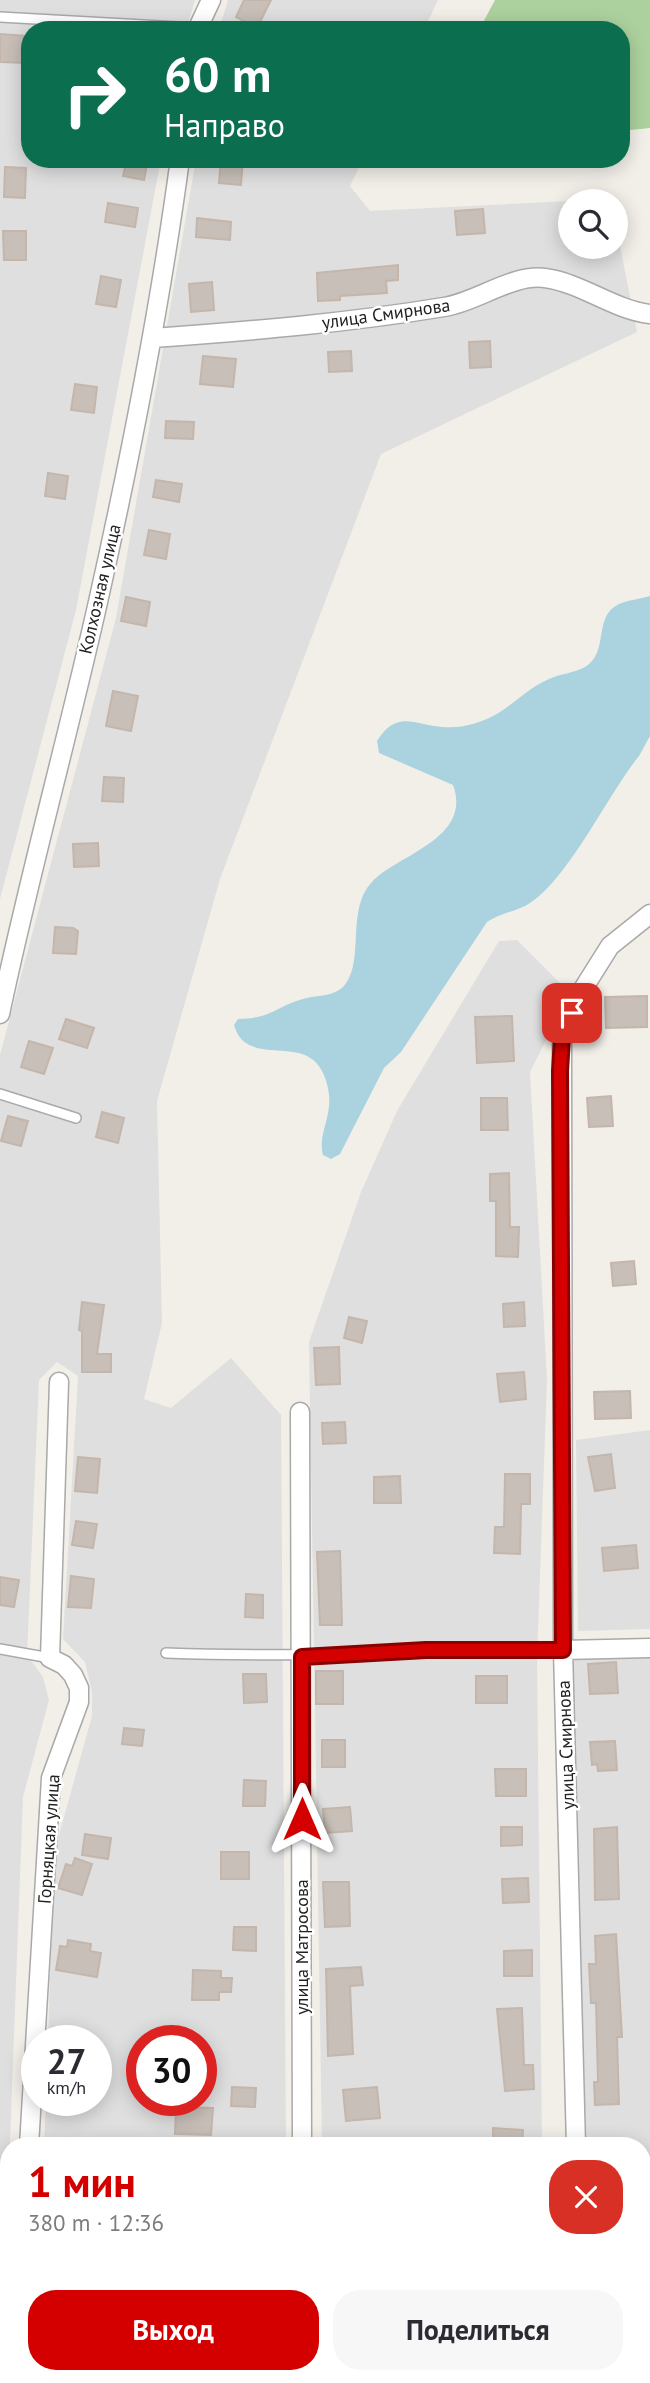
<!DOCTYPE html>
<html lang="ru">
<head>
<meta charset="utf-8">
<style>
  :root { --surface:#fff; --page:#f7f7f7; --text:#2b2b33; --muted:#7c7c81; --accent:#d40000 }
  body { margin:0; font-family:"PT Sans",sans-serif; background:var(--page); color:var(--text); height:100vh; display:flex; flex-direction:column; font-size:26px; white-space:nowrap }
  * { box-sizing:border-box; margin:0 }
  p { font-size:23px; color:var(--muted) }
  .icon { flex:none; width:38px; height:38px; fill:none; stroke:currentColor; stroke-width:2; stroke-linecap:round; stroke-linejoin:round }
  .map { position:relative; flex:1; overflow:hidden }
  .panel { position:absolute; left:0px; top:2137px; width:651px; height:247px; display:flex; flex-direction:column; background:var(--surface); border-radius:28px 28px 0 0; box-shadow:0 4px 18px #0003 }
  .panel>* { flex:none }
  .banner { position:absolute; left:21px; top:21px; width:609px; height:147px; border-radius:28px; box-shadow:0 4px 18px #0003; background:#0b6e4f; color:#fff; overflow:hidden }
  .fabs { position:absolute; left:558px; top:189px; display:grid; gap:14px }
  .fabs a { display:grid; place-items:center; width:70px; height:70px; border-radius:50%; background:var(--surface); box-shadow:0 4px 18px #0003; font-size:35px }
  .speed { position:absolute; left:21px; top:2025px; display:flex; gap:14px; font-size:35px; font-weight:700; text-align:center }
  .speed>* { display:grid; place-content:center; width:91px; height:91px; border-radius:50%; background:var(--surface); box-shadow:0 4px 18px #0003; line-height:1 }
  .speed small { font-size:18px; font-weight:400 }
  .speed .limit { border:10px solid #d22; background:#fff; color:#111 }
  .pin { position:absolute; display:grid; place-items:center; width:60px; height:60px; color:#fff; margin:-30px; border-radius:14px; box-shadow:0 4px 10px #0006 }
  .me { position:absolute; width:77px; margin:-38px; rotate:0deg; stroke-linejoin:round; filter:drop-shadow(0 0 5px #0008) }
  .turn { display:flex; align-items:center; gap:24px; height:147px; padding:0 28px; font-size:32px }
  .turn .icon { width:91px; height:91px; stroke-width:2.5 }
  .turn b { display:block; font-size:49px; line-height:60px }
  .round { display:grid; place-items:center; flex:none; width:74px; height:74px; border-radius:28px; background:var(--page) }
  .overview { display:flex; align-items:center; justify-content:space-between; height:119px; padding:0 28px }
  h1 { font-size:42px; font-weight:800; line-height:52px; color:var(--accent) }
  .primary-button { display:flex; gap:14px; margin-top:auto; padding:14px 28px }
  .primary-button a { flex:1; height:80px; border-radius:28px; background:var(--accent); color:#fff; font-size:28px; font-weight:800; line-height:80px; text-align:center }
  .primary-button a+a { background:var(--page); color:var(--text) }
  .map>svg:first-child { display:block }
  .residential { fill:#e0dfdf; fill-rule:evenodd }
  .forest { fill:#add19e }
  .water { fill:#aad3df }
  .building { fill:#c7bfb8; stroke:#c4b6ab; stroke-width:2 }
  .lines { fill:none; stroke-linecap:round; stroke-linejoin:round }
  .lane-casing { stroke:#a9a9a9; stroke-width:12 }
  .street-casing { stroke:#a9a9a9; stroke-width:21 }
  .lane { stroke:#fff; stroke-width:9 }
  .street { stroke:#fff; stroke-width:18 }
  .route-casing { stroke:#8a0000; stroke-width:18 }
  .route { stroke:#d40000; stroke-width:12 }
  .labels { text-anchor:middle; stroke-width:5; stroke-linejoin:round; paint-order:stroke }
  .street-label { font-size:18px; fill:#222; stroke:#fff }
</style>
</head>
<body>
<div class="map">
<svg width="650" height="2383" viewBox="0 0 650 2383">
  <rect width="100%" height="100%" fill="#f2efe9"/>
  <path class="residential" d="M 0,0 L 195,0 L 186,30 L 30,30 L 30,159 L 161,159 L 76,610 L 0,899 Z
    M 228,0 L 438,0 L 424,30 L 219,30 Z
    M 196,159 L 363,159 L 350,186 L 370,211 L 570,201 L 570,247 L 616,247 L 616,226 L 637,332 L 381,454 L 220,879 L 157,1101 L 162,1323 L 144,1399 L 171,1408 L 231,1358 L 281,1415 L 286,2145 L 44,2145 L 46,2100 L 96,2100 L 96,2040 L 48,2040 L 54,1853 L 92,1716 L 92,1692 L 85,1662 L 63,1639 L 78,1376 L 57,1362 L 39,1380 L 27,1655 L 43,1677 L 49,1700 L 23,1797 L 8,2194 L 9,2375 L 11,2383 L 0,2383 L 0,1055 L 116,618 ZM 142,2040 L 201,2040 L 201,2100 L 142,2100 Z
    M 517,940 L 570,993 L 530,1072 L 547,1380 L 537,1658 L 542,2145 L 322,2145 L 309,1342 L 361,1192 L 397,1111 L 499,941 Z
    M 650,1430 L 650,1629 L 578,1631 L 576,1440 Z
    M 650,1656 L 650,2383 L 584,2383 L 584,2375 L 642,2375 L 642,2146 L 581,2145 L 573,1658 Z
    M 46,2375 L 287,2375 L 287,2383 L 46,2383 Z
    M 326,2375 L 545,2375 L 545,2383 L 326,2383 Z"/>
  <path class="forest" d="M 495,0 L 650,0 L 650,128 L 621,131 L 621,30 L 479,30 Z"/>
  <path class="water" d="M 650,596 L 650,736 L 639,756 C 608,794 569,878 530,903 C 518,911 501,913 487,922 L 401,1052 L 384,1068 L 340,1154 L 331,1159 L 323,1155 C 316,1129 341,1110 322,1071 C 303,1033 246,1069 234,1025 L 238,1019 C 274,1018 274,1007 303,999 C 316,995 332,997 343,987 C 366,963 345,910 372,882 C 396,855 473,839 453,785 L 379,753 L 377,741 C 397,709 414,725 443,727 C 462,729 484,722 500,712 C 517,701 530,687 549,679 C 560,674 574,673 585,667 C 610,652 592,617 619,604 C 628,600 640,599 650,596 Z"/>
  <path class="building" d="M 244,0 L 271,0 L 257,28 L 236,17 Z
    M 0,34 L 27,36 L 25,63 L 0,62 Z
    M 127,159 L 148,159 L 144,180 L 123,176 Z
    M 221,159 L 243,159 L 241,185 L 219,183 Z
    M 5,167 L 26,168 L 25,198 L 4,197 Z
    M 108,203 L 138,208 L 135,227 L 105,222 Z
    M 483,209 L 485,233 L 457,235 L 455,211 Z
    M 197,218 L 231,222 L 230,240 L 196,237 Z
    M 3,231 L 26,231 L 26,260 L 4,260 Z
    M 398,265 L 398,280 L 386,281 L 387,293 L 340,296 L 340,300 L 318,301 L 317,273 Z
    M 101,276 L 121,280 L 116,307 L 96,304 Z
    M 212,282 L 214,310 L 191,312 L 189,284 Z
    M 490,341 L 491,367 L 470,368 L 469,342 Z
    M 351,351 L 352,371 L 329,372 L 328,352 Z
    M 203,356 L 236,359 L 233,387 L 200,384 Z
    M 75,384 L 97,387 L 94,413 L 71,410 Z
    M 166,421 L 194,422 L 193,439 L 165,438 Z
    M 48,473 L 68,476 L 65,499 L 45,496 Z
    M 156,480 L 182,484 L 179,502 L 153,497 Z
    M 149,530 L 170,534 L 166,559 L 144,555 Z
    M 126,597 L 150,602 L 146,626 L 121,621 Z
    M 113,691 L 138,696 L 131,731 L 106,726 Z
    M 104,777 L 124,778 L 123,802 L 102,801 Z
    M 98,843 L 99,866 L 74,867 L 73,844 Z
    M 55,927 L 73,928 L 78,931 L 76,954 L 53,953 Z
    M 647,996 L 647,1027 L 606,1028 L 605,997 Z
    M 512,1016 L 514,1061 L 477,1063 L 475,1017 Z
    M 66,1019 L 94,1028 L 87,1048 L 59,1039 Z
    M 29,1041 L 53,1048 L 44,1074 L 21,1067 Z
    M 611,1096 L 613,1126 L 589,1127 L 587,1098 Z
    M 481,1098 L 507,1098 L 508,1130 L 481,1130 Z
    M 102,1112 L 124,1118 L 118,1143 L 96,1137 Z
    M 8,1116 L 28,1121 L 21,1146 L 1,1141 Z
    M 509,1173 L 510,1227 L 519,1227 L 518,1257 L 496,1256 L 496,1201 L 490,1201 L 490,1174 Z
    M 634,1261 L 636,1284 L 613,1286 L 611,1263 Z
    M 82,1302 L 104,1305 L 97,1354 L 111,1354 L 111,1372 L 82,1372 L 82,1331 L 79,1330 Z
    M 524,1302 L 525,1326 L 504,1327 L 503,1304 Z
    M 349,1317 L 367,1321 L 362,1343 L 344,1338 Z
    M 339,1347 L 340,1384 L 316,1385 L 314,1348 Z
    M 524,1372 L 526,1399 L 500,1402 L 497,1374 Z
    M 630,1391 L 631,1418 L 595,1419 L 594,1392 Z
    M 345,1422 L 346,1443 L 323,1444 L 322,1423 Z
    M 611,1454 L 615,1488 L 595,1491 L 588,1457 Z
    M 78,1457 L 100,1459 L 97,1493 L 75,1491 Z
    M 505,1474 L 530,1474 L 530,1504 L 521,1504 L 520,1554 L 494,1553 L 495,1527 L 504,1527 Z
    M 400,1476 L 401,1503 L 374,1503 L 374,1477 Z
    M 76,1521 L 97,1524 L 93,1548 L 72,1545 Z
    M 636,1545 L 638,1568 L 604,1571 L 602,1548 Z
    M 340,1551 L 342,1625 L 320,1625 L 317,1552 Z
    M 71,1576 L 94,1579 L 91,1608 L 68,1607 Z
    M 0,1577 L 19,1580 L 14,1607 L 0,1605 Z
    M 246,1594 L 263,1595 L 263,1618 L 245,1617 Z
    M 616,1662 L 618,1693 L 590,1694 L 588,1664 Z
    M 316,1671 L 343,1671 L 343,1704 L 316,1704 Z
    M 243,1674 L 266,1674 L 267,1702 L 244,1703 Z
    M 476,1676 L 507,1676 L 507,1703 L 476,1703 Z
    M 124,1728 L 144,1730 L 142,1746 L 122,1744 Z
    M 322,1740 L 345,1740 L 345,1767 L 322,1767 Z
    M 615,1741 L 617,1770 L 598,1771 L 597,1764 L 592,1765 L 590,1742 Z
    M 495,1769 L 526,1769 L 526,1796 L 496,1796 Z
    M 244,1780 L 266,1781 L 265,1806 L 243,1806 Z
    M 350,1807 L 352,1831 L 325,1833 L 323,1809 Z
    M 501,1827 L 522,1827 L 522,1845 L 501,1846 Z
    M 617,1827 L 619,1899 L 595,1900 L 594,1829 Z
    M 85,1834 L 111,1838 L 108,1859 L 82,1855 Z
    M 221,1852 L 249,1852 L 249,1879 L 221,1879 Z
    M 75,1858 L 92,1864 L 82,1895 L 58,1888 L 66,1864 L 72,1866 Z
    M 528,1878 L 529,1902 L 503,1903 L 502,1879 Z
    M 323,1882 L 349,1882 L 350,1926 L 325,1927 Z
    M 234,1927 L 256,1927 L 256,1951 L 233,1950 Z
    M 616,1934 L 622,2037 L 617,2037 L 619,2104 L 595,2105 L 594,2082 L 598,2082 L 596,2003 L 591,2003 L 589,1964 L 596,1964 L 595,1936 Z
    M 68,1940 L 91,1944 L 90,1951 L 101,1953 L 97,1977 L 56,1970 L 60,1946 L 67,1947 Z
    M 532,1950 L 532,1976 L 504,1976 L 504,1951 Z
    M 361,1967 L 363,1985 L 350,1986 L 353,2054 L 328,2056 L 326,1969 Z
    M 193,1970 L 221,1971 L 221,1978 L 232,1978 L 231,1992 L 219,1992 L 219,2000 L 192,2000 Z
    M 522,2008 L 524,2065 L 533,2065 L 534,2089 L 505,2091 L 497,2009 Z
    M 232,2087 L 256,2088 L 255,2107 L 231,2106 Z
    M 377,2087 L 380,2118 L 346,2121 L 343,2090 Z
    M 176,2107 L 213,2108 L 211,2135 L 175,2134 Z
    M 493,2128 L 523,2130 L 522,2146 L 493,2146 Z"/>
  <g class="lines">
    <defs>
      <path id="lane" d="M 0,17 L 197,28
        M 0,1094 L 76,1118
        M 0,1649 L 50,1658
        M 166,1653 C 298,1658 430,1651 563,1650"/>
      <path id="street" d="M 197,30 L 211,0
        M 153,338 C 250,331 347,323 444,307 C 477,302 511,274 545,278 C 582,283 614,310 650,314
        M 0,1014 C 29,876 67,740 98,602 C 131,455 160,308 180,159
        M 300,1412 L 302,2146
        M 563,1650 L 650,1648
        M 29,2146 L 51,1778 L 79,1702 L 79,1688 L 73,1675 L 64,1665 L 50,1658 L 59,1382
        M 576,2146 L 563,1650 L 562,1038 L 583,989 L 610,946 L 650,914
        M 37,2375 L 37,2383
        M 303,2375 L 304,2383
        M 581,2383 L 581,2375"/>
    </defs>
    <use href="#lane" class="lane-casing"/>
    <use href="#street" class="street-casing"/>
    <use href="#lane" class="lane"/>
    <use href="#street" class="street"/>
  </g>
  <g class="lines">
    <defs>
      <path id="route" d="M 302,1819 L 302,1657 L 426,1650 L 563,1650 L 560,1071 L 562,1038 L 572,1013"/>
    </defs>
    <use href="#route" class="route-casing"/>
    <use href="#route" class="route"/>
  </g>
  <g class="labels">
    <g class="street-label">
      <text transform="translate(386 314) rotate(-8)" y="6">улица Смирнова</text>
      <text transform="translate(100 589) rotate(-77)" y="6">Колхозная улица</text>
      <text transform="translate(566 1745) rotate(-92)" y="6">улица Смирнова</text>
      <text transform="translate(49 1839) rotate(-86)" y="6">Горняцкая улица</text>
      <text transform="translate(302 1947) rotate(-90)" y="6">улица Матросова</text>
    </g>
  </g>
</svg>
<div class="fabs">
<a><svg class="icon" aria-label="search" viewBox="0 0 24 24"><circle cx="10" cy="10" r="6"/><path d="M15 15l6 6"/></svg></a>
</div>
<div class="speed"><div>27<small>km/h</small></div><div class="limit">30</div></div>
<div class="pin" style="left:572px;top:1013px;background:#d93025"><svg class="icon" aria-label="arrive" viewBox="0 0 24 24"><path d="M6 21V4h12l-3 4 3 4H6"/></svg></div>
<svg class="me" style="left:302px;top:1819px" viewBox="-20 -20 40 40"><path d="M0-17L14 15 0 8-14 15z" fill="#d40000" stroke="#fff" stroke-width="4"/></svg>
<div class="banner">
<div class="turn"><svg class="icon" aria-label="right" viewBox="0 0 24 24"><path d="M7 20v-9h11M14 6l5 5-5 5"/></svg><div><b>60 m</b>Направо</div></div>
</div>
<section class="panel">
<div class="overview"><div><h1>1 мин</h1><p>380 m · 12:36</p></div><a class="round" style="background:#d93025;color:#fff"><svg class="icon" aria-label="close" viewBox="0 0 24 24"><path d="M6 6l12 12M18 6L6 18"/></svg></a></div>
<div class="primary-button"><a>Выход</a><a>Поделиться</a></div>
</section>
</div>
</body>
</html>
